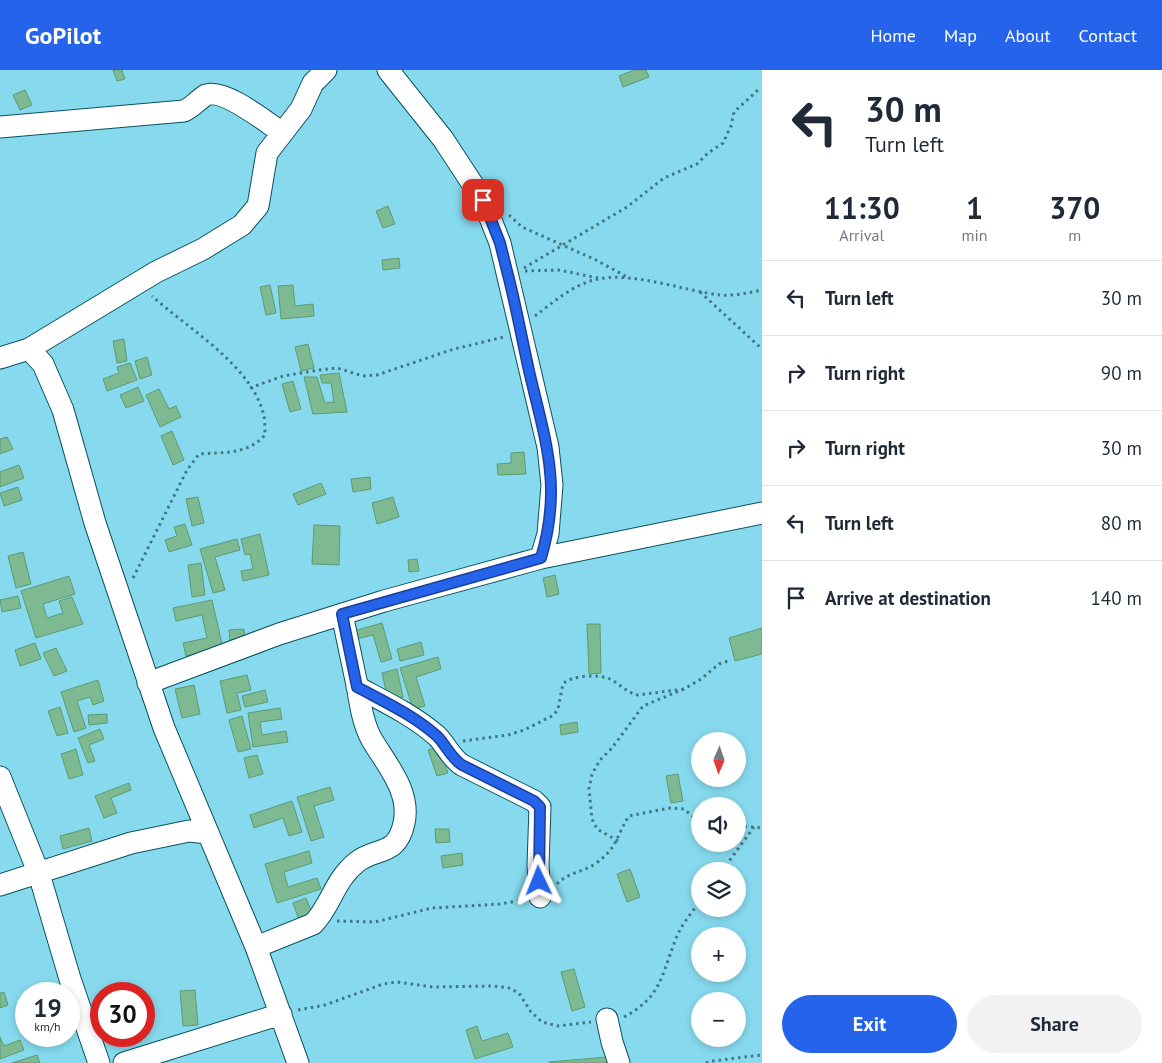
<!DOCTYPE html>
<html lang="en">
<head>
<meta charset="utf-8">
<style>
  :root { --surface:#fff; --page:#f2f2f3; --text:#1f2937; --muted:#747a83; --line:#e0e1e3; --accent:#2563eb }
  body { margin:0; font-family:"PT Sans",sans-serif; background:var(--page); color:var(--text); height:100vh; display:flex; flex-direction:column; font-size:19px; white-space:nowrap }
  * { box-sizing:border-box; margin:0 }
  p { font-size:16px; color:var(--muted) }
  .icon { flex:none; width:28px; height:28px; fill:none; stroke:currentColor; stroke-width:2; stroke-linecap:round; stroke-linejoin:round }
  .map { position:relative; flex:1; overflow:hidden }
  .side { display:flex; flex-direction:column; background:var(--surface); width:400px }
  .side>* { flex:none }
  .guide { background:#fff; color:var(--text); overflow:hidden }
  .needle { width:32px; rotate:182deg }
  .tools { position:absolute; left:691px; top:662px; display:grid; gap:10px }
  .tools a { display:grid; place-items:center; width:55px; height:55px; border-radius:50%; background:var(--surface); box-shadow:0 2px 8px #0003; font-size:25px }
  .speed { position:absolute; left:15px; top:912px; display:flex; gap:10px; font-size:25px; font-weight:700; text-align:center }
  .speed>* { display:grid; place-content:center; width:65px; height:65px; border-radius:50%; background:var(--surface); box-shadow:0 2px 8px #0003; line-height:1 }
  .speed small { font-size:12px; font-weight:400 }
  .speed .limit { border:8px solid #d22; background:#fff; color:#111 }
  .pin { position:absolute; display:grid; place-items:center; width:42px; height:42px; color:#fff; margin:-21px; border-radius:10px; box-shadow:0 2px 8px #0006 }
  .me { position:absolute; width:55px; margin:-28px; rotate:358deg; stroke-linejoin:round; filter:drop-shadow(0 0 4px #0008) }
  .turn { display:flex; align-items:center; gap:18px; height:105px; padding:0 20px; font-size:22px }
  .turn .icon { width:65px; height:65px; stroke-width:2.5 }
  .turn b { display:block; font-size:35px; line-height:42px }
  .eta { display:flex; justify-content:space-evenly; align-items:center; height:85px; text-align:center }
  .eta b { font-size:30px; font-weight:700; line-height:35px }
  .button { display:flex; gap:10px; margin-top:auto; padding:10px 20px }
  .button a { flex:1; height:58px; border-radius:30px; background:var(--accent); color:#fff; font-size:20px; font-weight:700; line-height:58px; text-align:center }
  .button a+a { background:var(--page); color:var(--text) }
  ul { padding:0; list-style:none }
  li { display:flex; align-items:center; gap:15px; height:75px; padding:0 20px; border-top:1px solid var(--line) }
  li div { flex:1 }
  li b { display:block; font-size:19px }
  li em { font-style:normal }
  header { display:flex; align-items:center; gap:30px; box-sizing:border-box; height:70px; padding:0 25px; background:var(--accent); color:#fff }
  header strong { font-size:24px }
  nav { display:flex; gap:28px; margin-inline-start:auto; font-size:18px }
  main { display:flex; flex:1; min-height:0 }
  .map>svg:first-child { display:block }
  .building { fill:#7dba92; stroke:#5e9a74 }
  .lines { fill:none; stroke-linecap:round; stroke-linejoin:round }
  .minor-casing { stroke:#095260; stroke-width:23 }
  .path { stroke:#437683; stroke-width:3; stroke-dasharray:2.5 4; stroke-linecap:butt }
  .minor { stroke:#fff; stroke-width:21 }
  .route-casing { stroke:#184099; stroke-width:12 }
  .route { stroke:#2563eb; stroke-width:9 }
</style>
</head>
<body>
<header>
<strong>GoPilot</strong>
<nav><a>Home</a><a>Map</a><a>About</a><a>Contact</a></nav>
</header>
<main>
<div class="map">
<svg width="762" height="993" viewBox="0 0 762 993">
  <rect width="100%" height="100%" fill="#87daee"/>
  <path class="building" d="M 113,0 L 122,0 L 125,9 L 117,11 Z
    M 634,0 L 646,0 L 649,7 L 623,17 L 619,6 Z
    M 25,20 L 32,35 L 20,40 L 13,25 Z
    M 388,136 L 395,154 L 383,158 L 376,141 Z
    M 399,188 L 400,198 L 383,200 L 382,190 Z
    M 270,215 L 276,243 L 266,245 L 260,217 Z
    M 293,215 L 295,236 L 313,234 L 314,246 L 281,249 L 278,216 Z
    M 124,269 L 127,291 L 117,293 L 113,271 Z
    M 308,274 L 314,298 L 301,301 L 295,277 Z
    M 147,287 L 152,305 L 140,309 L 135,291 Z
    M 130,293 L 137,310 L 107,321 L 103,309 L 119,303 L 117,297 Z
    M 339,303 L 347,342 L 313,344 L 304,307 L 317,307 L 325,333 L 334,332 L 331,313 L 322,313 L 320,305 Z
    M 293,311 L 301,339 L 290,342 L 282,314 Z
    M 138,317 L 144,331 L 126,338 L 120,325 Z
    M 159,319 L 169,339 L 176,336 L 181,347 L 160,357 L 146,325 Z
    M 172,361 L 184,390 L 173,395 L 161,366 Z
    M 7,367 L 13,379 L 0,384 L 0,369 Z
    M 524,382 L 526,404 L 498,405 L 497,394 L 511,393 L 511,383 Z
    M 19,395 L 24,408 L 0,417 L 0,402 Z
    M 370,407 L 371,419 L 353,422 L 351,409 Z
    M 321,413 L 326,424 L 298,435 L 293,424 Z
    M 18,417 L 22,430 L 4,436 L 0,423 Z
    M 198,427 L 204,453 L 192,456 L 186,429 Z
    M 393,427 L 399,447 L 377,454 L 372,433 Z
    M 185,454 L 192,475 L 169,482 L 165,470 L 177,466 L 174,457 Z
    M 314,455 L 340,456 L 339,495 L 312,494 Z
    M 260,464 L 269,505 L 243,511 L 241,501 L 253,499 L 250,484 L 245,485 L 241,469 Z
    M 237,469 L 240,480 L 215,487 L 225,520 L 213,523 L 200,479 Z
    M 23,482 L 31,514 L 16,518 L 8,486 Z
    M 417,489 L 419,501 L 409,502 L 408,490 Z
    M 201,493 L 205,525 L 192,527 L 188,495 Z
    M 555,505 L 559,524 L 547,527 L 543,508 Z
    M 69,506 L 75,524 L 43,534 L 47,548 L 63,543 L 59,531 L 72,527 L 83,554 L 36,568 L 21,521 Z
    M 18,526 L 21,538 L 2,542 L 0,530 Z
    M 212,530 L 223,578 L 186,586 L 183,573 L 207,568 L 202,545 L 176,551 L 173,538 Z
    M 382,553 L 392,589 L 381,592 L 373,565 L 352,570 L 350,562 Z
    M 587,554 L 600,554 L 601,603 L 589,604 Z
    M 762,558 L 762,584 L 735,591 L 729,568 Z
    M 244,559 L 245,571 L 230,572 L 229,560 Z
    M 421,572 L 424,585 L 400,591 L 397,579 Z
    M 35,573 L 41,589 L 20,596 L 15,580 Z
    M 56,578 L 67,601 L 54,606 L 43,583 Z
    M 438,587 L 441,599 L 416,607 L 425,636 L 413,639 L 400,598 Z
    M 397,599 L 403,627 L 388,630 L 382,603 Z
    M 247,605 L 251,620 L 237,623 L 241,640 L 227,643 L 220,611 Z
    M 98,610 L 104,631 L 93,635 L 90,627 L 77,631 L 86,658 L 74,662 L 61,622 Z
    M 194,615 L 200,644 L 182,648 L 175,619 Z
    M 265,620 L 268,632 L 245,637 L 242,626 Z
    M 60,637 L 68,663 L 57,666 L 48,641 Z
    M 280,638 L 282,649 L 260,652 L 262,665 L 286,661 L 288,672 L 253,677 L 248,643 Z
    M 107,644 L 107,653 L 89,655 L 88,645 Z
    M 242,646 L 251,679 L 238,682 L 229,650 Z
    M 577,652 L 578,662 L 561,665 L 560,655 Z
    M 100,659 L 104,669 L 89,675 L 95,691 L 88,693 L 78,668 Z
    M 439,676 L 448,703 L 437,706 L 428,680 Z
    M 76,679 L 83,705 L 69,709 L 61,684 Z
    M 257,685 L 263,704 L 249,708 L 244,688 Z
    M 678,704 L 683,731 L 671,733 L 666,706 Z
    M 129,713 L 131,720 L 111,728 L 117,743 L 104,748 L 95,726 Z
    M 330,717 L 334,730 L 314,736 L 324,767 L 311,771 L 297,727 Z
    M 292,731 L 302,762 L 289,766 L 283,748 L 254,758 L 250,745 Z
    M 89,758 L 92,771 L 63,779 L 60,766 Z
    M 435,759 L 449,759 L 450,772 L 436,773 Z
    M 309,781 L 312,793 L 284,802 L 288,817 L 317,808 L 321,819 L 277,833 L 265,794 Z
    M 462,783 L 463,795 L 443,798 L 441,786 Z
    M 630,799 L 640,827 L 627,832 L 617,804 Z
    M 306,828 L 314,847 L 300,853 L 293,833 Z
    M 574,899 L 585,937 L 572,941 L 561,902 Z
    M 195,920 L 198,955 L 183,956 L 180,921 Z
    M 4,922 L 8,935 L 0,938 L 0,923 Z
    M 477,956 L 482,971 L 508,963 L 513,977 L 475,989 L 466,960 Z
    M 0,967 L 4,976 L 20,970 L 24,980 L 0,989 Z
    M 37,985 L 40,993 L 12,993 Z
    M 608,987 L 609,993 L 549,993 L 549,992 Z"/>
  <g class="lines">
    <defs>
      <path id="minor" d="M 388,0 L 443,69 L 483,130 L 500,173 L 548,377 L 552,415 L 548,464 L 541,488
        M 0,57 L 184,41 C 193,37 199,29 206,25 C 224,18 266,52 281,62
        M 29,279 L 156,202 L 203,179 L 242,155 L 258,136 L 267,83 L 301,39 L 313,13 L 326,0
        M 0,288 L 29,279 L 43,294 L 63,340 L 95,453 L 164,658 L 256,877 L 298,993
        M 148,613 L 279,564 L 384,531 L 541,488 L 762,443
        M 357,617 C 385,632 413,645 437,666 C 446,675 451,688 462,695 L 534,731 L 540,737 L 538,795 L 540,827
        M 0,707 L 39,804 L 70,909 L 99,993
        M 0,815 L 131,773 L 189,761 L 208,763
        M 256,877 L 313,854 C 331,836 334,810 357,792 C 376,777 397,787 404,753 C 411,722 387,695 372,670 C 363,654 360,633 357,615 C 352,591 347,568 342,544
        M 607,949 L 612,972 L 619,993
        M 124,993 L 281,944"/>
    </defs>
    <use href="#minor" class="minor-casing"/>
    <path class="path" d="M 509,145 L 522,157 L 596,190 L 629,208
      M 524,198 L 627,137 L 664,108 L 697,94 L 708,83 L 723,73 L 731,56 L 734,42 L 758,20
      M 525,201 L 559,200 L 598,208
      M 700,222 L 762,279
      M 535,246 C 552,233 573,215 594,210 C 629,200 684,221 720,225 C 734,226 748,223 762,220
      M 250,318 L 283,306 L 319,300 L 337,298 L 363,306 L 377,305 L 454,279 L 504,267
      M 133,508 L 187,400 L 199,384 C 224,382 247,385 265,365 C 265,359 265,352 264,346 C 252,295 188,259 152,226
      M 463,671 L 508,665 L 524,660 L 554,645 L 558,639 L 563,614 C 571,605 599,604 610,609 C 620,614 627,623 638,625 L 684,619
      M 738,756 L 762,758
      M 618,771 L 597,759 L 592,749 L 589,719 L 592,704 L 600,690 L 612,678 L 643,636 L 684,619 L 701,609 L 719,594 L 731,590
      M 722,801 L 754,757
      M 557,814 C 567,803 583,802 595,794 C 618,778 616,766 629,746 L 670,738 L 684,739 L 700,752
      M 337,851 L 375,852 L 432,838 L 500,834 L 523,830
      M 298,940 L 325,935 L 383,914 L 397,912 L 433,917 L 493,916 L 509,918 L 519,923 L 531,942 L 542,952 L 558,956 L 591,952
      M 624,947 C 661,927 661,907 675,871 C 680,856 691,844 700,831
      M 706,993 L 712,991 L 762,985"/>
    <use href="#minor" class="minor"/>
  </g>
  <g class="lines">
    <defs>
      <path id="route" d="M 483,130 L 500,173 L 507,201 C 516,235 522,270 530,305 C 546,373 562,417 541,488 L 342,544 L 357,617 C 385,632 413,645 437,666 C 446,675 451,688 462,695 L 534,731 L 540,737 L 539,811"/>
    </defs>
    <use href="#route" class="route-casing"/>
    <use href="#route" class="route"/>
  </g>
</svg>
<div class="tools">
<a><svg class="needle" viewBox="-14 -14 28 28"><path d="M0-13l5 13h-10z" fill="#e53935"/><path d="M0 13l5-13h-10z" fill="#747a83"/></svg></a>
<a><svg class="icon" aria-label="sound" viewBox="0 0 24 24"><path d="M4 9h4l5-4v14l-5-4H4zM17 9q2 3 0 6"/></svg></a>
<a><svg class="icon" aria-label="layers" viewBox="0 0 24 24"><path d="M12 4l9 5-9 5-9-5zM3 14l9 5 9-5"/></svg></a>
<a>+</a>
<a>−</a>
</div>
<div class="speed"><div>19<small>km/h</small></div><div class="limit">30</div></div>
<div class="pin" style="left:483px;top:130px;background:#d93025"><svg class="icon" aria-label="arrive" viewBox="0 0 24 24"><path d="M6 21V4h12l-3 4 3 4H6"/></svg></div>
<svg class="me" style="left:539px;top:811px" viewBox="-20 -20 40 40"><path d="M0-17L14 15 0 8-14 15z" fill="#2563eb" stroke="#fff" stroke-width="4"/></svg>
</div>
<section class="side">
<div class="guide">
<div class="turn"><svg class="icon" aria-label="left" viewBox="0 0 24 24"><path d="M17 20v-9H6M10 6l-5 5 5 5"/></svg><div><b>30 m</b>Turn left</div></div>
</div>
<div class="eta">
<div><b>11:30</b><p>Arrival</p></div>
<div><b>1</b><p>min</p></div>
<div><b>370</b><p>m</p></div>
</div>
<ul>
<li><svg class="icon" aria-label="left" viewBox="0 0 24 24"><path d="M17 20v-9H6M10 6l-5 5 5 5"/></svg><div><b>Turn left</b></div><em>30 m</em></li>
<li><svg class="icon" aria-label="right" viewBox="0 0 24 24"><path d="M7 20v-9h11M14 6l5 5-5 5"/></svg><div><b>Turn right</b></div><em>90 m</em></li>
<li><svg class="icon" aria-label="right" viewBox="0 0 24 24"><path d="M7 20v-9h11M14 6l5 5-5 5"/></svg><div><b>Turn right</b></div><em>30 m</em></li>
<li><svg class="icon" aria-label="left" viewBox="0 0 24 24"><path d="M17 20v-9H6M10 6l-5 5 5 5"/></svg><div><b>Turn left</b></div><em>80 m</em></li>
<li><svg class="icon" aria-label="arrive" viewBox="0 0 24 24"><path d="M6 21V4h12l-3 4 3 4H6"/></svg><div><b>Arrive at destination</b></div><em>140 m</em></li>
</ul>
<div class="button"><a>Exit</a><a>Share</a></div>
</section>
</main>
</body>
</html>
